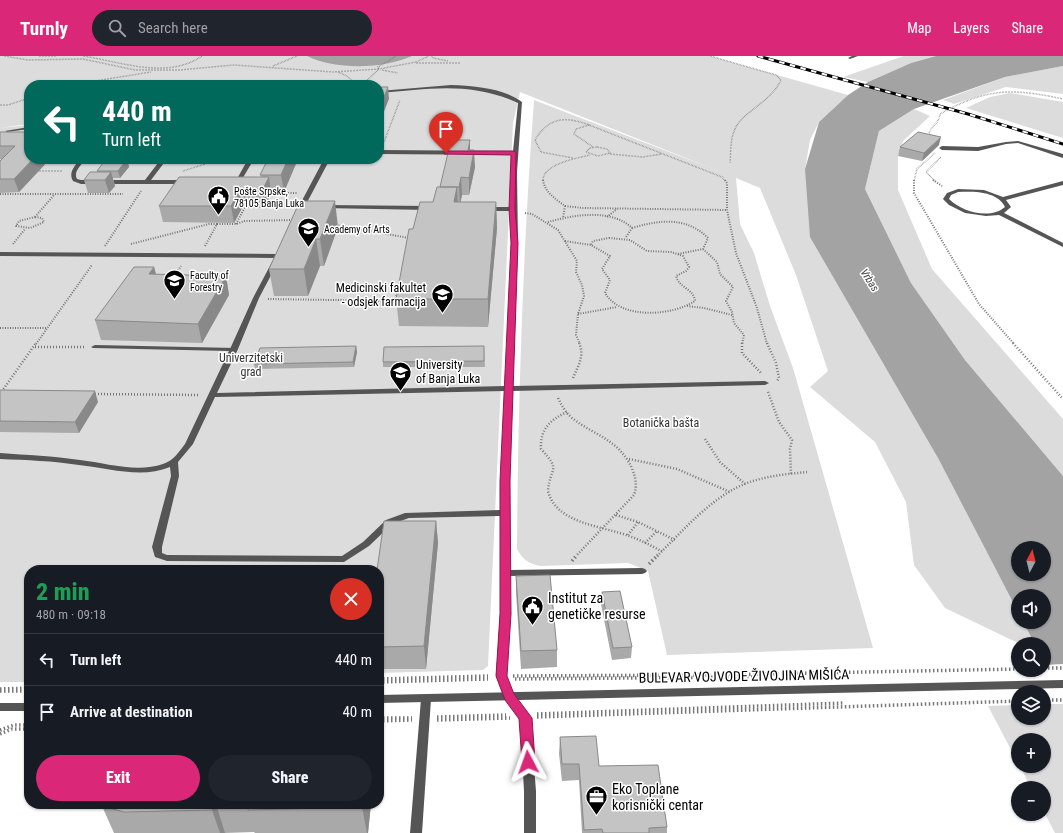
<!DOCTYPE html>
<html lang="en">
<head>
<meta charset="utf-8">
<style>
  :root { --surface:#171b24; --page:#20242c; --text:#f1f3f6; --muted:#9ea1a6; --line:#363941; --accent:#db2777 }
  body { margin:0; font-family:"Roboto Condensed",sans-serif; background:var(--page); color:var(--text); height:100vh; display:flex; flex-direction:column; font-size:15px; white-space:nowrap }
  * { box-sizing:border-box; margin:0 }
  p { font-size:13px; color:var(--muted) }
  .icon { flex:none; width:22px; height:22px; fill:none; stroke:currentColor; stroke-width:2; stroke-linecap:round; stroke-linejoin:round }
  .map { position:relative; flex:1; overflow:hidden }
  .sheet { position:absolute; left:24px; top:509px; width:360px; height:244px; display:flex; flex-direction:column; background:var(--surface); border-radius:16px; box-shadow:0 1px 3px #0004 }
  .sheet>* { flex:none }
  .guide { position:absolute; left:24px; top:24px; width:360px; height:84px; border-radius:16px; box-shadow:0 1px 3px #0004; background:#00695c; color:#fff; overflow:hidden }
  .needle { width:26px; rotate:7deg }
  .controls { position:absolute; left:1011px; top:485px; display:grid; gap:8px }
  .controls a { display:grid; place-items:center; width:40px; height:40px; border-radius:50%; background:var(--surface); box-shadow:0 1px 3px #0004; font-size:20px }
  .pin { position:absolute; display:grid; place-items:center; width:34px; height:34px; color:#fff; margin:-41px -17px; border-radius:50% 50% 50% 0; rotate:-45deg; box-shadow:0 0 4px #0007 }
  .pin .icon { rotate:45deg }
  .me { position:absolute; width:44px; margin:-22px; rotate:356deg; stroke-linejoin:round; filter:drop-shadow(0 0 3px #0008) }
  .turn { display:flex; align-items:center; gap:14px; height:84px; padding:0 12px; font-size:18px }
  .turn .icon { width:52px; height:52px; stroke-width:2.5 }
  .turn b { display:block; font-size:28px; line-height:34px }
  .round { display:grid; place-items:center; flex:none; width:42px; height:42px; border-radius:21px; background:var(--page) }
  .head { display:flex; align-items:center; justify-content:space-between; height:68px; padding:0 12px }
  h1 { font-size:24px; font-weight:800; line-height:30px; color:#1e9e55 }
  .cta { display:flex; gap:8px; margin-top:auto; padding:8px 12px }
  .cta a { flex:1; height:46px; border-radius:24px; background:var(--accent); color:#fff; font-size:16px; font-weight:800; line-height:46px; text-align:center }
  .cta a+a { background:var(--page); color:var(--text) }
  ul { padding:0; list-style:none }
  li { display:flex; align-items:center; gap:12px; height:52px; padding:0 12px; border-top:1px solid var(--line) }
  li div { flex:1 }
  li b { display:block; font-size:15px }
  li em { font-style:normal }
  header { display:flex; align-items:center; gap:24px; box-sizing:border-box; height:56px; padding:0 20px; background:var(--accent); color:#fff }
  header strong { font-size:19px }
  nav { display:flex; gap:22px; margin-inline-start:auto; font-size:14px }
  .search { width:280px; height:36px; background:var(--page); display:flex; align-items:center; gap:10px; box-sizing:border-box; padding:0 14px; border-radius:22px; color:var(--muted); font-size:15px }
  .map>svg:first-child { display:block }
  .green { fill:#dcdcdc }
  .water { fill:#a3a3a3; fill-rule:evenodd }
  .pier { fill:#fff }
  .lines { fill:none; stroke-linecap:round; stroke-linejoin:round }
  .path-far3 { stroke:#777; stroke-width:1.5; stroke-dasharray:0.5 1; stroke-linecap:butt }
  .path-far2 { stroke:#777; stroke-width:2; stroke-dasharray:1 1.5; stroke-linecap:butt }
  .path-far1 { stroke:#777; stroke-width:2.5; stroke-dasharray:1 2; stroke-linecap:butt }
  .path { stroke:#777; stroke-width:3.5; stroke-dasharray:1.5 2.5; stroke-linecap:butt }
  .service { fill:#555; fill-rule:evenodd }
  .pedestrian { fill:#555; fill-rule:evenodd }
  .minor { fill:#555; fill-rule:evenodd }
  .tertiary { fill:#555; fill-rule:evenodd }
  .rail-casing { stroke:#000; stroke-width:3 }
  .rail { stroke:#fff; stroke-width:2; stroke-dasharray:5.5; stroke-linecap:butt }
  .wall { fill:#a9a9a9 }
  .shaded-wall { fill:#898989 }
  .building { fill:#c4c4c4; stroke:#898989 }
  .route { fill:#db2777; stroke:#8e194d }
  .labels { text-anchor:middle; stroke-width:3; stroke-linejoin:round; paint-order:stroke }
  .far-poi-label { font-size:10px; fill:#000; stroke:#fff; text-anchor:start }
  .far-water-label { font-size:11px; font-style:italic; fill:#444; stroke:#fff }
  .poi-label { font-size:12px; fill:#000; stroke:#fff; text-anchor:end }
  .park-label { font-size:12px; fill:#333; stroke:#fff }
  .near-poi-label { font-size:14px; fill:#000; stroke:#fff; text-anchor:start }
  .near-street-label { font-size:14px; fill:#000; stroke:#fff }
</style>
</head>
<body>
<header>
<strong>Turnly</strong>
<div class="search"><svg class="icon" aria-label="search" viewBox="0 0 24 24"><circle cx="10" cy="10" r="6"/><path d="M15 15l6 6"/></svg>Search here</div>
<nav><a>Map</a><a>Layers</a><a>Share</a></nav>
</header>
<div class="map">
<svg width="1063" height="777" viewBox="0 0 1063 777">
  <rect width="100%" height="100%" fill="#fff"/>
  <path class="green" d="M 0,0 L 709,0 L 848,39 L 819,66 L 810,84 L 805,113 L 938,402 L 1018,556 L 1018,566 L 1023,566 L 1035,588 L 1020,588 L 945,552 L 914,509 L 906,446 L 875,386 L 810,331 L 828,315 L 796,219 L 760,132 L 736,122 L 740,168 L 754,197 L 770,250 L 793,312 L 873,592 L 667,599 L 648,515 L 628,507 L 541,510 C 529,508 523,504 517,493 C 518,343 523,193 534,44 L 716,114 L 520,36 L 513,67 L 488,610 L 483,614 L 379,617 L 379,514 L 29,514 L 29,626 L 0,626 L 0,72 L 29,69 L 29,103 L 379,103 L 379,29 L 29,29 L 29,68 L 0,72 Z
    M 904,0 L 936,0 L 911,7 L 868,26 L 843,21 Z
    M 1063,10 L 1063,38 L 1006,31 L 954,48 L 943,44 L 1005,21 Z
    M 1010,37 L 1063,46 L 1063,82 L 966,52 L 990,41 Z
    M 914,53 L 930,60 L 903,85 L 898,100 L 898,134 L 932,213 L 1063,363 L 1063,420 L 965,304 L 911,227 L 865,133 L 879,75 Z
    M 1044,648 L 1063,648 L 1063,777 L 1055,777 L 1044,756 L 1044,732 L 1031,732 L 1020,710 L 1044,710 L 1044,684 L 1018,684 L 1018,707 L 988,650 L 1018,649 L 1018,662 L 1044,662 Z"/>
  <path class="water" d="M 307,0 L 412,0 C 384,13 335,14 307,0 Z
    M 936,0 L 1063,0 L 1063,10 L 1005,21 L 914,53 L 879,75 L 865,133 L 911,227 L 965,304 L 1063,420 L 1063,642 L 1044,607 L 1044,588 L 1035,588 L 1023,566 L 1044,566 L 1044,540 L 1018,540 L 1018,556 L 938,402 L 810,181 L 805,113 L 819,66 L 848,39 L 868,26 L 911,7 ZM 1018,492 L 1044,492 L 1044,518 L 1018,518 Z"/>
  <path class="pier" d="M 1063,608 L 1063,644 L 1044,611 L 1044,609 Z"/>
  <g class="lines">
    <path class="path-far3" d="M 4,0 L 28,4 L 83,3 L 135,14 L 179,14 L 234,9 L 333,16 L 379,13 L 416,6 L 429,0
      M 39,0 L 56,0
      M 83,0 C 122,6 167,24 202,0
      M 432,0 L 433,2 L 448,5
      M 710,0 L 776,19 L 781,24 C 770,47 742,56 735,73 C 730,83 731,96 730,107
      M 416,7 L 460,7
      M 273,10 L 297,0
      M 382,14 L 398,17
      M 338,16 L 347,20 L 357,29
      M 70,29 L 151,16
      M 362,29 L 379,13 L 378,11 L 396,0
      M 0,49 L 8,49 L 29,42
      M 589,69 L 722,121 L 725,125
      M 932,80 L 929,78 C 931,69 939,68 940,58 C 986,32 1012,32 1063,43
      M 384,86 L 400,44
      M 597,91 L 607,93 L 610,97 L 598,100 L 586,96 L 590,92 Z
      M 610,98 L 643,101 L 662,98
      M 573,102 L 541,96 L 535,84 C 549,61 565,60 589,69 L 576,73 L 574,78 L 593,91
      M 36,115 L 63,115
      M 183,115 L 221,103
      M 543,125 C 542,108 578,102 590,99
      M 914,125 L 917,113 L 935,97
      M 935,125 L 926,116 L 941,101"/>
    <path class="path-far2" d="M 543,124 C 545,137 556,143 565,150 L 563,162
      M 725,124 L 727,127 L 727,154 L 736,197 L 757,252 L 767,288
      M 914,124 L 914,137 L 979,248 L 1014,288
      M 933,124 L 942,130
      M 268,137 L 297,137
      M 0,138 L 123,138
      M 565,150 L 583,152 L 727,154
      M 525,157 L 532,158 L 558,174 L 577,205 L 576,216 L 582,229 L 584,240 L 578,258 L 576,279 L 580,288
      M 35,161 L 42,162 L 44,166 L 30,172 L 16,170 L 19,165 Z
      M 35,161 L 54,139
      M 607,161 L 617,153
      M 548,166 C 573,159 611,152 632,172 L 626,181
      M 217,168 L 236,168 L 245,165 L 294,164
      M 236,168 L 245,151
      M 336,169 L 409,182
      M 632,172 C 659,164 686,160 708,182 L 703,193 L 678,198
      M 609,182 L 630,184 L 647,195 L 671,196 L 683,200 L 689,211 L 686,215 L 676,220 C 679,232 694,233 695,245 C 672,260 621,264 605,237 L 610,224 L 602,213 L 610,200 L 591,189 L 593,185 Z
      M 565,185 L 591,189
      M 13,188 L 25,173
      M 131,188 L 209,168 L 217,168 L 205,190
      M 105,190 L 141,135
      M 703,193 L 717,206 L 720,218 L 733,231 L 726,245 L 732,256 L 734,267 L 744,279 L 742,288
      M 174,221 L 181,210
      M 268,243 L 399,245
      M 395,245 L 400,224
      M 687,250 L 704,252 L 732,259
      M 578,258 L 617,251
      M 0,272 L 47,272
      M 36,288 L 92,209"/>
    <path class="path-far1" d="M 742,287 L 742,297 L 762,318
      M 767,287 L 776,307 L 779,322 L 777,325
      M 1013,287 L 1063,343
      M 35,291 L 84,291
      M 573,322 C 578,310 585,300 579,287
      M 768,336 L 779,366 L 792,384 L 790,393 L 791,418
      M 0,338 L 36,287
      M 92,338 L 199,339
      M 558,342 C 562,350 565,356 572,362 C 595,380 621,384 633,415 C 636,423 637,431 634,439 L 576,500
      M 567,356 C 550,364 540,373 541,393 C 562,416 550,410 548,435 C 556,468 603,470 629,480 C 641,484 652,490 663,496
      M 705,383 L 720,406 L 745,428
      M 629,403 L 677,413 L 730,436
      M 616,459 L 638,466 L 675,484
      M 628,479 L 638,466
      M 645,487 L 657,475
      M 657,500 C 684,474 711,441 747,427 C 766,420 787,418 807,416"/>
    <path class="path" d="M 572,505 L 577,499
      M 649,508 L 658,499
      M 1044,612 L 1063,612
      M 513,620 L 709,619 L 1018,613
      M 379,623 L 488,620
      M 515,623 L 756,621
      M 379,626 L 488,623
      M 0,633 L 29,632
      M 0,635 L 29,635
      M 1044,644 L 1063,644
      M 537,658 L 844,647
      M 437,661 L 506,659
      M 537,661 L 1018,645
      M 379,662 L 412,662
      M 437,664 L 510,662
      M 379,665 L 412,664
      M 0,674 L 14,669 L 29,669
      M 0,678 L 12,673 L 29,673"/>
    <path class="service" d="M 852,0 L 858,0 L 850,3 L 848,2 Z
      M 451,29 C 475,30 503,32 522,46 L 517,116 L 518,187 L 513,330 L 765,325 L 769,327 L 765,329 L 513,335 L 508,457 L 509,514 L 642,512 L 645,513 L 647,515 L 645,517 L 642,518 L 509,520 L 510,558 L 506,620 L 513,638 L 530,661 L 536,735 L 536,777 L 524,777 L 524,735 L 520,662 L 505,643 L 496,620 L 500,558 L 500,460 L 409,462 L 392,468 L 369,490 L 344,506 L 167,505 L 155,501 L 152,491 L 171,420 L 170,411 C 141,423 109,412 79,409 C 53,405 27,404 0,403 L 0,397 C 27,399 53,400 80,404 C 106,407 137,417 163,408 C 173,405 179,396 185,388 L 229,295 L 93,292 L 91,291 L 95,289 L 236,292 L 238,293 L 217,337 L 505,330 L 512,187 L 511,155 L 487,155 L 484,153 L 487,151 L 511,151 L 512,99 L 379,98 L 379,94 L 513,95 L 518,47 C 470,25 429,33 379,37 L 379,35 ZM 505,335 L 500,454 L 405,457 L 386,464 L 363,486 L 342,500 L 167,499 L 162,497 L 162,491 L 179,420 L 178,406 L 193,388 L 215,341 Z
      M 29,71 L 29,73 L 7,76 L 5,75 Z
      M 1018,85 L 1063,98 L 1063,102 L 1018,87 L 1006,88 L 978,95 L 942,94 L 939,92 L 942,90 L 978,91 L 1006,86 Z
      M 80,103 L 86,103 C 81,109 73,116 77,123 L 81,124 L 145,124 L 161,103 L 167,103 L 151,124 L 185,124 L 188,126 L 185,128 L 81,128 L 73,125 C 68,116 75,110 80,103 Z
      M 248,103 L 254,103 L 241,125 L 230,127 L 230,125 L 237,123 Z
      M 1063,125 L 1063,129 L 1006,144 L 1011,151 L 1004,157 L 1063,187 L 1063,191 L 999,159 L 986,160 L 965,157 L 949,149 L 943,143 L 947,137 L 958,133 L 984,134 L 1003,141 ZM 958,136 C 973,135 998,135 1005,151 C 990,164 962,156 949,143 L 951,139 Z
      M 325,149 L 429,150 L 432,152 L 429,154 L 323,152 L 323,150 Z"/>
    <path class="pedestrian" d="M 324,103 L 330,103 L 303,154 L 298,155 L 297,154 Z
      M 281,192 L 284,194 L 280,201 L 278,202 L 0,200 L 0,196 L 276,198 L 279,193 Z
      M 275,204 L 278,206 L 259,242 L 238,293 L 236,294 L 232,294 L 230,293 L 253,242 L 272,206 Z"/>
    <path class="minor" d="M 426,639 L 430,640 L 431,643 L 422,777 L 410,777 L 421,643 L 422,640 Z"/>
    <path class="tertiary" d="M 1063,624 L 1063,632 L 379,647 L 379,639 Z
      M 0,647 L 29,647 L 29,655 L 0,655 Z"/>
    <defs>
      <path id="rail" d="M 758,0 L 968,58 L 1063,88"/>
    </defs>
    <use href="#rail" class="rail-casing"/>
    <use href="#rail" class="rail"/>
  </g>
  <path class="wall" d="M 0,76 L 29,103 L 50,103 L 19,136 L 0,137 L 0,105 L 2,103 L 0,103 Z
    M 939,89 L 922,105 L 898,100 L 900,91 Z
    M 470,94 L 475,111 L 469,139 L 462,139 L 460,146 L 496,146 L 497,172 L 488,271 L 399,270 L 396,243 L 413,173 Z
    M 127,103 L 129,111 L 120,122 L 113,122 L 115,130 L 109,137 L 88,137 L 84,124 L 97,116 L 97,115 Z
    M 298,103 L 284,136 L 271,136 L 271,138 L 265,152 L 242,152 L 234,167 L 163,166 L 159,150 L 261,121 L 260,119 Z
    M 300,145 L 338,171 L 324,210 L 320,210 L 308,240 L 274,240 L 269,213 Z
    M 154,211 L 156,218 L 226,220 L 229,239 L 202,287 L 101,284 L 95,264 Z
    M 356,290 L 357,296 L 354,311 L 255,313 L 254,308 Z
    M 484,290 L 485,311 L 383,311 L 383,306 Z
    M 0,334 L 98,346 L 79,377 L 0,376 Z
    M 436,465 L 438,487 L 426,613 L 379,613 L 379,514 Z
    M 516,520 L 557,594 L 557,611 L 521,613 L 516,537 Z
    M 602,536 L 632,591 L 631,602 L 612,604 L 601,548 Z
    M 560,681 L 599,710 L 667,771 L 667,777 L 582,777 L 579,724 L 562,725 L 559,698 Z
    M 103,748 L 371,748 L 368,777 L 255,777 L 254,776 L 225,777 L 114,777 L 102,750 Z"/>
  <path class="shaded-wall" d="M 388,31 L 389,43 L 379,68 L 379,54 Z
    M 941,81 L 939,89 L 922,105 L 924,97 Z
    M 470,84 L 470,100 L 468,94 Z
    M 474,94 L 475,111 L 469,139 L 469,122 Z
    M 33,103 L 50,103 L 19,136 L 14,123 Z
    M 127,103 L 129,111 L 120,122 L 118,115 Z
    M 288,103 L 298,103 L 284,136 L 281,119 Z
    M 111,116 L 115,130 L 109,137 L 105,124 Z
    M 269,121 L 271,138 L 265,152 L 262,135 Z
    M 461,121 L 462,139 L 460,149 L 459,131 Z
    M 457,131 L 458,156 L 454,146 Z
    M 239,135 L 242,152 L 234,167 L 231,150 Z
    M 335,145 L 338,171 L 324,210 L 320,183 Z
    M 496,146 L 497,172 L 488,271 L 488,243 Z
    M 316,183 L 320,210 L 308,240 L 304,213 Z
    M 154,211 L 159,230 L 149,218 Z
    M 226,220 L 229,239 L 202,287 L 198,268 Z
    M 356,290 L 357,296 L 354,311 L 353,306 Z
    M 95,335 L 98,346 L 79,377 L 75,366 Z
    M 436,465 L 438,487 L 426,613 L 424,590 Z
    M 214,748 L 216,748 L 225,777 L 220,777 L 212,754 Z
    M 362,748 L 371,748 L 368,777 L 367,777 L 362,751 Z"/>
  <path class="building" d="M 379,31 L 388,31 L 379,54 Z
    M 0,76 L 29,76 L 29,103 L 33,103 L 14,123 L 0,123 L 0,105 L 15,90 L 0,90 Z
    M 918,76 L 941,81 L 924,97 L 900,91 Z
    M 451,84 L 470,84 L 468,94 L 474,94 L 469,122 L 461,121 L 459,131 L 440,131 Z
    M 106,103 L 127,103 L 118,115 L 97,115 Z
    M 268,103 L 288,103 L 281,119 L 260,119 Z
    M 90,116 L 111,116 L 105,124 L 84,124 Z
    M 179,121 L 269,121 L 262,135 L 239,135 L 231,150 L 159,150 Z
    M 437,131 L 457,131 L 454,146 L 496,146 L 488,243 L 396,243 L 409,173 L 413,173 L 420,146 L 433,146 Z
    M 300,145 L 335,145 L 320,183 L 316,183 L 304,213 L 269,213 Z
    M 134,211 L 154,211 L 149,218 L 226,220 L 198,268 L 95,264 Z
    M 356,290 L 353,306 L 254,308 L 260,292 Z
    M 484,290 L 484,305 L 383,306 L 384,291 Z
    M 0,334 L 95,335 L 75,366 L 0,365 Z
    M 384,465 L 436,465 L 424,590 L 379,591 L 379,514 L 377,514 Z
    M 550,519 L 557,594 L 521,595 L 516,520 Z
    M 620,535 L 632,591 L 613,592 L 602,536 Z
    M 596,680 L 599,710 L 658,709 L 667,771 L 649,772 L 649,777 L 603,777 L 602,773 L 584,774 L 579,708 L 562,708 L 560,681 Z
    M 103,748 L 214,748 L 212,754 L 124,756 L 102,750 Z
    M 249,748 L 362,748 L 362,751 L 248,754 Z"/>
  <path class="route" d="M 446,95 L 514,95 L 516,97 L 515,153 L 518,187 L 510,425 L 511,558 L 507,620 L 514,638 L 532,662 L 535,706 L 533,709 L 528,711 L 524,709 L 522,706 L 519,663 L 505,644 L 496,620 L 500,558 L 500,425 L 511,187 L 509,153 L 511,99 L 444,98 Z"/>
  <defs>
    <symbol id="civic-pin" viewBox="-11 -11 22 30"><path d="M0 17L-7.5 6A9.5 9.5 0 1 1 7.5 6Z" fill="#000" stroke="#fff"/><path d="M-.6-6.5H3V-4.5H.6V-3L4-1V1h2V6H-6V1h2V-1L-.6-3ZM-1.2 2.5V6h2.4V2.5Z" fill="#fff"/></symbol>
    <symbol id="university-pin" viewBox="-11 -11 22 30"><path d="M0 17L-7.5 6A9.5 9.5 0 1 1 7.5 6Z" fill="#000" stroke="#fff"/><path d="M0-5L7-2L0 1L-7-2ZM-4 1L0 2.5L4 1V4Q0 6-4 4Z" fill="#fff"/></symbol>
    <symbol id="office-pin" viewBox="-11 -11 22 30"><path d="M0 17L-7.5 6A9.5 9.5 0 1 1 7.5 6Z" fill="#000" stroke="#fff"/><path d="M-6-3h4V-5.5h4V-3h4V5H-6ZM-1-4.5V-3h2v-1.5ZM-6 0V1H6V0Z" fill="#fff"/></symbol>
  </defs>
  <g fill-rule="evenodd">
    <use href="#civic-pin" x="206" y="128" width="25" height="34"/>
    <use href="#university-pin" x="296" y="160" width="25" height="34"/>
    <use href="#university-pin" x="162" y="212" width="25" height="34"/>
    <use href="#university-pin" x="430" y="226" width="25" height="34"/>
    <use href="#university-pin" x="388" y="304" width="25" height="34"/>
    <use href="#civic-pin" x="520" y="538" width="25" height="34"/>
    <use href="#office-pin" x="584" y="728" width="25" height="34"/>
  </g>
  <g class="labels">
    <g class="far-poi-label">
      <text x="234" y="139">Pošte Srpske,<tspan x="234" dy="12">78105 Banja Luka</tspan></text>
      <text x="324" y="177">Academy of Arts</text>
      <text x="190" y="223">Faculty of<tspan x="190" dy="12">Forestry</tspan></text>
    </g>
    <g class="far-water-label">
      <text transform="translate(870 224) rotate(57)" y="4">Vrbas</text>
    </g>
    <g class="poi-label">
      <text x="426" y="236">Medicinski fakultet<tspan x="426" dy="14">- odsjek farmacija</tspan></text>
      <text x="416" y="313" text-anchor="start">University<tspan x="416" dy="14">of Banja Luka</tspan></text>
    </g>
    <g class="park-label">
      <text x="251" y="306">Univerzitetski<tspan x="251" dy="14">grad</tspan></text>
      <text x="661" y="371">Botanička bašta</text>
    </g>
    <g class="near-poi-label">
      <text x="548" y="547">Institut za<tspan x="548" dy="16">genetičke resurse</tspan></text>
      <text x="612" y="738">Eko Toplane<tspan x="612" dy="16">korisnički centar</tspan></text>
    </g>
    <g class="near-street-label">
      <text transform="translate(744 620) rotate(-1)" y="5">BULEVAR VOJVODE ŽIVOJINA MIŠIĆA</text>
    </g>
  </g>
</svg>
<div class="controls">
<a><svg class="needle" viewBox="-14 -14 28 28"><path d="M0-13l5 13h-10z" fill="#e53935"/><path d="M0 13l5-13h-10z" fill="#9ea1a6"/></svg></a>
<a><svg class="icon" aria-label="sound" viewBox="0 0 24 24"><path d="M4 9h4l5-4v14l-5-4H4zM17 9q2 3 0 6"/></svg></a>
<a><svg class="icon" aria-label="search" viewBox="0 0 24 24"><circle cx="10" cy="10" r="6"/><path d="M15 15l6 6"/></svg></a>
<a><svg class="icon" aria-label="layers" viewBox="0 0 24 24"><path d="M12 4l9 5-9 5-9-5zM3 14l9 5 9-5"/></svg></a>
<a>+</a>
<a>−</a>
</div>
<div class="pin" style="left:446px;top:97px;background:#d93025"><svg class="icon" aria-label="arrive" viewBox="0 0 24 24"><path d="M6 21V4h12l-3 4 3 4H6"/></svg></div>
<svg class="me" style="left:528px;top:706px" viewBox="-20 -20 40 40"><path d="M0-17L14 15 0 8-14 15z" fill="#db2777" stroke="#fff" stroke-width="4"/></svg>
<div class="guide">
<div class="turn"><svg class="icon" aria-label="left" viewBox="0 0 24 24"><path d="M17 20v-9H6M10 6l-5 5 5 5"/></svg><div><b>440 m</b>Turn left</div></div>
</div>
<section class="sheet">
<div class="head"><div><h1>2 min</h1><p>480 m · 09:18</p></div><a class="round" style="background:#d93025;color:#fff"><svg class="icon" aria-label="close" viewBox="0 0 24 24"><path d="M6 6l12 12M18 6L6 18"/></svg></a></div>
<ul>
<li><svg class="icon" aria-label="left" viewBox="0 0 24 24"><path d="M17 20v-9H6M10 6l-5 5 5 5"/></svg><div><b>Turn left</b></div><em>440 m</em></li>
<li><svg class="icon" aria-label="arrive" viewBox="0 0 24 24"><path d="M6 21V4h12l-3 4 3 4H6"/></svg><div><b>Arrive at destination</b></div><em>40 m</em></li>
</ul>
<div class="cta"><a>Exit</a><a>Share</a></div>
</section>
</div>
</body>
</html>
